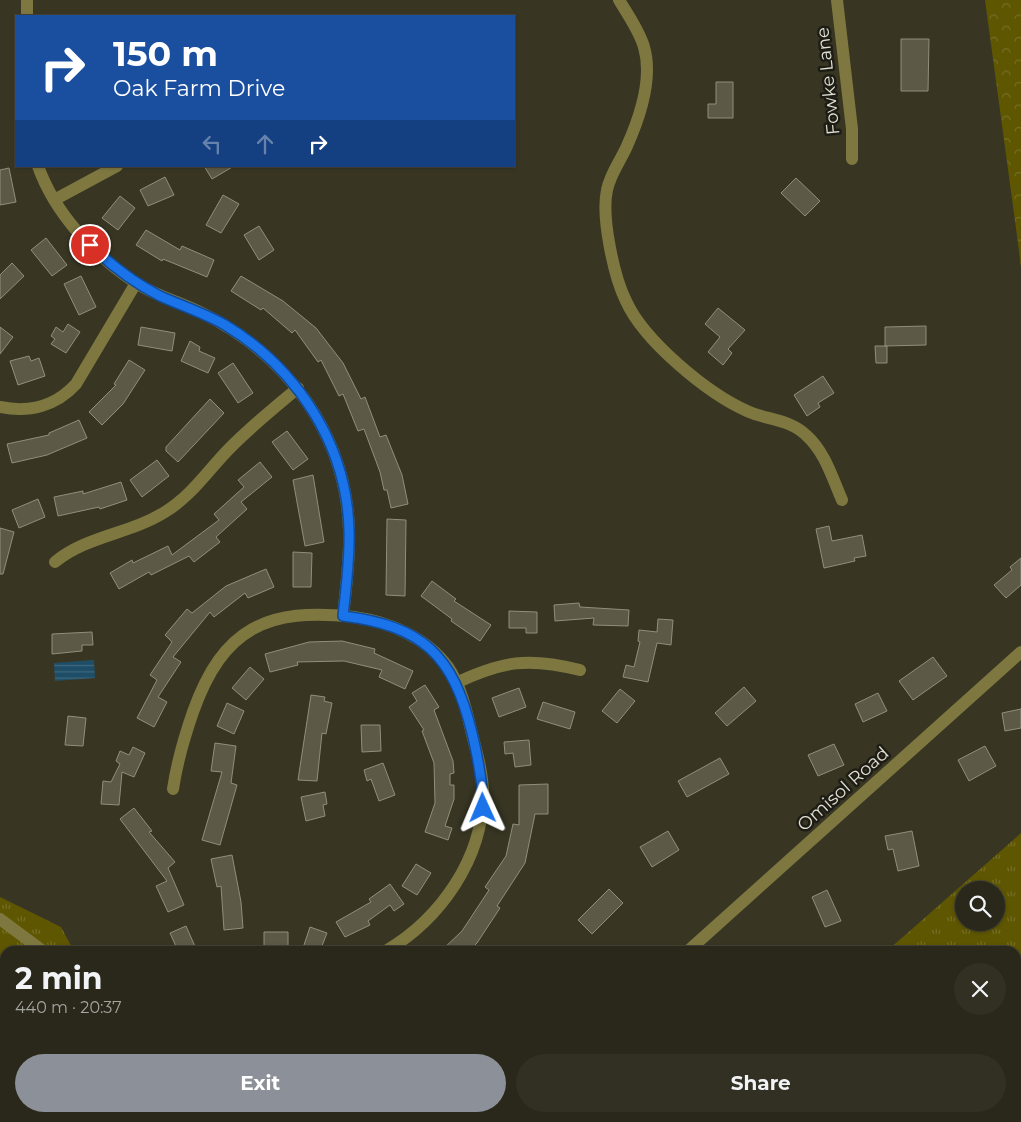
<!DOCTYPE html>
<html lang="en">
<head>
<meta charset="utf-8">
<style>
  :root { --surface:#2a281a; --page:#323023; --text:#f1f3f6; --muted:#a5a6a2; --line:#464439; --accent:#8c9099 }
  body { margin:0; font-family:Montserrat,sans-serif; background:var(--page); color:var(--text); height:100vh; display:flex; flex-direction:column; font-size:19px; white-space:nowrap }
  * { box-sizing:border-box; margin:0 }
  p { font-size:16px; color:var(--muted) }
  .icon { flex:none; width:28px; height:28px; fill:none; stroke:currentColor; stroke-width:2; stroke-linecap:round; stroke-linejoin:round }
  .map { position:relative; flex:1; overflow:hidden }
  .side { position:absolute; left:0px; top:946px; width:1021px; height:176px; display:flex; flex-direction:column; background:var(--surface); border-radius:15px 15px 0 0; box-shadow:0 1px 4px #0004,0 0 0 1px var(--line) }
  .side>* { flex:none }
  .banner { position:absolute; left:15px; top:15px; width:500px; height:152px; border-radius:0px; box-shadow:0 1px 4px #0004,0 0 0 1px var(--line); background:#1a4fa0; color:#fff; overflow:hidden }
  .tools { position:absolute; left:955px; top:881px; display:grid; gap:10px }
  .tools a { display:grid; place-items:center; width:50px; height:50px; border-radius:50%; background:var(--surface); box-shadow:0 1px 4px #0004,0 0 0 1px var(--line); font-size:25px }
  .pin { position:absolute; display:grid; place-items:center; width:42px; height:42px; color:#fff; margin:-21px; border:2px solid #fff; border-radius:50%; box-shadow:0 1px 5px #0007 }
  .me { position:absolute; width:55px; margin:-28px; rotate:359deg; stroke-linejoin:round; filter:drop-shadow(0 0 4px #0008) }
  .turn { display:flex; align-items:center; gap:18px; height:105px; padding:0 15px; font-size:22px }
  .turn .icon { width:65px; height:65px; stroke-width:2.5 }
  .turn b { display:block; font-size:35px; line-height:42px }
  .lanes { display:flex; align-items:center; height:48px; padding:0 15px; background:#0003; justify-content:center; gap:25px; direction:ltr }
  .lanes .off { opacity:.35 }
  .round { display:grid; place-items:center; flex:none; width:52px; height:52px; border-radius:26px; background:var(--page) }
  .headline { display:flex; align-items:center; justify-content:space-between; height:85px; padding:0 15px }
  h1 { font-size:30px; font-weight:700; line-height:38px }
  .action { display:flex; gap:10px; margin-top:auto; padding:10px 15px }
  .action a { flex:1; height:58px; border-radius:30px; background:var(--accent); color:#fff; font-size:20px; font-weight:700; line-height:58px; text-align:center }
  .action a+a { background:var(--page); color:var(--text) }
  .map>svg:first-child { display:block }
  .grass { fill:url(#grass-tufts); fill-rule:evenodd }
  .park { fill:url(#park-crowns) }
  .water { fill:url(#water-rules) }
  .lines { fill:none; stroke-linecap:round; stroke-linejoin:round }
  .stream { stroke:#1e4e67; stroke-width:4 }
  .building { fill:#5c5a46; stroke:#918f79 }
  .minor { stroke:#7e7840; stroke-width:12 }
  .route-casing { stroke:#114b97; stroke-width:12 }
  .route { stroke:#1a73e8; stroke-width:9 }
  .labels { text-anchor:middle; stroke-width:5; stroke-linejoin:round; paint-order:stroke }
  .street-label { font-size:18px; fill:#e1e0d4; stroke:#1e1d15 }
</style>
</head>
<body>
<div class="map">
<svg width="1021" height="1122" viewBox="0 0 1021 1122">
  <defs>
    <pattern id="grass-tufts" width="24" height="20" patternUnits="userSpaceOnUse" patternTransform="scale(1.25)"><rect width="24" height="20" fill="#5e5601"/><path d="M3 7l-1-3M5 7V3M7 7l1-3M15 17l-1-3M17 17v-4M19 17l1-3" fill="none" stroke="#756e25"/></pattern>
    <pattern id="park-crowns" width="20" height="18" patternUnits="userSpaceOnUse" patternTransform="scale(1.25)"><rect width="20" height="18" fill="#5e5601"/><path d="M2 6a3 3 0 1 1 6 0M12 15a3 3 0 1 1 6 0" fill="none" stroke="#756e25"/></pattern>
    <pattern id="water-rules" width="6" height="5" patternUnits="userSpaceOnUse" patternTransform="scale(1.25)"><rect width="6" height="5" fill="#1e4e67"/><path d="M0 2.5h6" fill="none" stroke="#3e677c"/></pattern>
  </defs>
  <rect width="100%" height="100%" fill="#383623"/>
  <path class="grass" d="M 1021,833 L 1021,965 L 1016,970 L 1016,951 L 887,951 ZM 964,890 L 996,890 L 996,922 L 964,922 Z
    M 0,897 L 61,927 L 74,951 L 5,951 L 5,1103 L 0,1094 Z
    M 12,1118 L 173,1118 L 177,1122 L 15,1122 Z
    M 700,1118 L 851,1118 L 846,1122 L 694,1122 Z"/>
  <path class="park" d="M 985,0 L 1021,0 L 1021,268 L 1018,243 Z"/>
  <path class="water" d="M 94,660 L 95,678 L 55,681 L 54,663 Z"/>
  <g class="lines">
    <path class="stream" d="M 180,1118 L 181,1122"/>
  </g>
  <path class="building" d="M 901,39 L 929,39 L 928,91 L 901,91 Z
    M 716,82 L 733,82 L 733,118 L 708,118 L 708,104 L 716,104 Z
    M 204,166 L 234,166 L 212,179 Z
    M 9,168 L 16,202 L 0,205 L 0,170 Z
    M 165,177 L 174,195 L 148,206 L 140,190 Z
    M 796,178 L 820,201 L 805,216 L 781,193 Z
    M 223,195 L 239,204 L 221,233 L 206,225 Z
    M 120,196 L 135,208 L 118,230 L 102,218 Z
    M 259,226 L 274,250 L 259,260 L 244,235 Z
    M 146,230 L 180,250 L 182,246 L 214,260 L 207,277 L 163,259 L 162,261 L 136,245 Z
    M 46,238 L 67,265 L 52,276 L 31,250 Z
    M 12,263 L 24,276 L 0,299 L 0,275 Z
    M 81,276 L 96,307 L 79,315 L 64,284 Z
    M 241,276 L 283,301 L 316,328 L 343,363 L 361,399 L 365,397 L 380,437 L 386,435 L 402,475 L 408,504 L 391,508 L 387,490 L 384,490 L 380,472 L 364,429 L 358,431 L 343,394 L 339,396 L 321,360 L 318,362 L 295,330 L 292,333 L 263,308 L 261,310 L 231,291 Z
    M 718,308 L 745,330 L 728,349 L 732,353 L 723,365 L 708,352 L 720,337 L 705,324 Z
    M 68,324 L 80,332 L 66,353 L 51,344 L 55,339 L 51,336 L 56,327 L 63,332 Z
    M 926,326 L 926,345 L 885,346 L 885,327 Z
    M 0,327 L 13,337 L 0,354 Z
    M 141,327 L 175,333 L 172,351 L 138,345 Z
    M 190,341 L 200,347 L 199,351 L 215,358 L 208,373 L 181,361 Z
    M 875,346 L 887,346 L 887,363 L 876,363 Z
    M 29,356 L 31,361 L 39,358 L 45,376 L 18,385 L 10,361 Z
    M 129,360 L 145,370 L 123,404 L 102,425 L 89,412 L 116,385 L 114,384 Z
    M 233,363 L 253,393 L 238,403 L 218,373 Z
    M 823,376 L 834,393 L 818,403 L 820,407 L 807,416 L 794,395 Z
    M 210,399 L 224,413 L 178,462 L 166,451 L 166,447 Z
    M 79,420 L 87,438 L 47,455 L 12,463 L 7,444 L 49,435 L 49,433 Z
    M 287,431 L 308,459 L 293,470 L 272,442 Z
    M 157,460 L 169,476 L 142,497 L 130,480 Z
    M 260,462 L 272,477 L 241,502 L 247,509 L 216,537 L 220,542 L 194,562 L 189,556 L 151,575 L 149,572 L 119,589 L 110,573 L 132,560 L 133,563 L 168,546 L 172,555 L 219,520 L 214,514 L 244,487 L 238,480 Z
    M 313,475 L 324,542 L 305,546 L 293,480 Z
    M 121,482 L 127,500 L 100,509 L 99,507 L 58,516 L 54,497 L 83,491 L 83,494 Z
    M 38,499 L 45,517 L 19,528 L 12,510 Z
    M 387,519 L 406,520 L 405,596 L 386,595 Z
    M 829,526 L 832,541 L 862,535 L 866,556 L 854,558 L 855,561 L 824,568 L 816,529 Z
    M 0,528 L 14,532 L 3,574 L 0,574 Z
    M 293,552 L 312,553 L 311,587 L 293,587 Z
    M 1021,558 L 1021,585 L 1006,598 L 994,585 L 1012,570 L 1010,567 Z
    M 266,569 L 274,587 L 248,598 L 245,593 L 214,617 L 210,612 L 173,657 L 181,662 L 158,697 L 167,702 L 154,727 L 137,718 L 157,680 L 150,675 L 172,642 L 165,635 L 187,609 L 192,613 L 226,586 Z
    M 432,581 L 456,599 L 454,601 L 491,625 L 480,641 L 451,621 L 452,619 L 421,596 Z
    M 579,603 L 580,607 L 629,610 L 628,626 L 593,625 L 594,618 L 555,621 L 554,605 Z
    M 509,611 L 537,612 L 537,633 L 526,633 L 526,628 L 509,628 Z
    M 658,619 L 673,620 L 671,645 L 657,643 L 648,682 L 623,677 L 626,665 L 634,667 L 640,642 L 638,641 L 639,630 L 657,632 Z
    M 92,632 L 93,645 L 82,645 L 82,651 L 52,654 L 52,634 Z
    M 342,641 L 375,649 L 374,653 L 413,671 L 405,689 L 379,677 L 382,670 L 344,661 L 297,662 L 298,665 L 270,672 L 265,654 L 309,642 Z
    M 933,657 L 947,676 L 913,700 L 899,681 Z
    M 250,667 L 264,679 L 246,700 L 232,688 Z
    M 425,685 L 439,707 L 434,710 L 453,761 L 454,773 L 450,774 L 450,785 L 454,785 L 454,799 L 445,826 L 452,828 L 448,840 L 425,832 L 435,803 L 434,763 L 422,731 L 424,730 L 409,707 L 417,701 L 412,693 Z
    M 744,687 L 756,701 L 727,726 L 715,713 Z
    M 519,688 L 526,707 L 499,717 L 492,698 Z
    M 620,689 L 635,701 L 617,723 L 602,711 Z
    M 878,693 L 887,711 L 863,722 L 855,704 Z
    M 311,695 L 325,697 L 324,701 L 332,703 L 326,734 L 322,733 L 317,781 L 298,780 Z
    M 543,702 L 575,712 L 570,729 L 537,719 Z
    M 227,703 L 244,711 L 234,734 L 217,726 Z
    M 1021,709 L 1021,728 L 1005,731 L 1002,713 Z
    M 68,716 L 86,718 L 83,746 L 65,745 Z
    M 361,725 L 380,725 L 381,751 L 362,752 Z
    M 529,740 L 531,765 L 515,767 L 513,753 L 505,754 L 504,742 Z
    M 215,743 L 236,746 L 231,783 L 237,785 L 220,845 L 202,840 L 222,772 L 211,771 Z
    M 834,744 L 844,765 L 818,776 L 808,755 Z
    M 985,746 L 996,766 L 969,781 L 958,760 Z
    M 133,747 L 145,753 L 134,777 L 122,772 L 119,805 L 101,804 L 103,781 L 111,782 L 120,764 L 116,761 L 120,751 L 129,755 Z
    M 720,758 L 729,774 L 687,797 L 678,781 Z
    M 383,763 L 395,795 L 379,801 L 371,779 L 367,781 L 364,770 Z
    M 548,784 L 548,814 L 535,814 L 525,863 L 497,906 L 500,908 L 477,943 L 469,951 L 441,951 L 462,931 L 489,890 L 485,887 L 506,856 L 513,824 L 519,825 L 519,785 Z
    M 325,792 L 327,804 L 323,805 L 325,816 L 306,821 L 301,797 Z
    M 134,808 L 152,831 L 149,832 L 175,862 L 168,868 L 184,905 L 168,912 L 156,886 L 167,881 L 120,819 Z
    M 668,831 L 679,850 L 652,867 L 640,847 Z
    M 912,831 L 919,866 L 898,871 L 893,849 L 888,850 L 885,836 Z
    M 232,855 L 241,902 L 243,928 L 224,930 L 221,886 L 217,887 L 211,859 Z
    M 416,864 L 431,873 L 417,895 L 402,886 Z
    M 390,884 L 404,904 L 394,911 L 390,905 L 368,921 L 370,925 L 345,937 L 336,922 L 371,902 L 369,899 Z
    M 609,889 L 623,903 L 592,934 L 578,920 Z
    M 827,890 L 841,921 L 825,927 L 812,897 Z
    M 186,926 L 197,951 L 178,951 L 170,933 Z
    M 310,927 L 327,933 L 320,951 L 302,951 Z
    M 264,932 L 288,932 L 288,948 L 283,949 L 283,951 L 273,951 L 273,948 L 264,948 Z"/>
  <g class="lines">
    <path class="minor" d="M 619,0 C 628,15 639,30 644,47 C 653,78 640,117 627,146 C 621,160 610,174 607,190 C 601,217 614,277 626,301 C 644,341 707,393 747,411 C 767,420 789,419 806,435 C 825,452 832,477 842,500
      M 837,0 L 852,129 L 852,159
      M 27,16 L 27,0
      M 38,166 C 55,214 94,255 136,283 C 156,296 180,302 202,313 C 286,354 346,433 349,530 C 350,558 346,588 343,616
      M 54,200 L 117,166
      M 0,407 C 29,413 56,406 76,384 L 136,283
      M 55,562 C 86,536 130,534 165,512 C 191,496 206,473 227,451 C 249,428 274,408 298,388
      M 456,683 C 503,661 528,657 580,670
      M 173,789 C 177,762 184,738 193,712 C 223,628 267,607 354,617 C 389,622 426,637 448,667 C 461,686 467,713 472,734 C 477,754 483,774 483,794 C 483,859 440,919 386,951
      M 0,919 L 43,951
      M 688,951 L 1021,652
      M 1016,1117 L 1021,1107
      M 245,1118 L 251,1122
      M 495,1122 L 500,1118"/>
  </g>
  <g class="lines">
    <defs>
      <path id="route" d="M 90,245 C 111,265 134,283 160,296 C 182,306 204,313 225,325 C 297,368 347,445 349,530 C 350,559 346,588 343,616 C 423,626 453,655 472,733 C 478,758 483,782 483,808"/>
    </defs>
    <use href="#route" class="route-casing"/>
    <use href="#route" class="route"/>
  </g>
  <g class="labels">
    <g class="street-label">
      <text transform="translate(828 81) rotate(-96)" y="6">Fowke Lane</text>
      <text transform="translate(843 789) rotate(-42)" y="6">Omisol Road</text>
    </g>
  </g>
</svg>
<div class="tools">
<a><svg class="icon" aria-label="search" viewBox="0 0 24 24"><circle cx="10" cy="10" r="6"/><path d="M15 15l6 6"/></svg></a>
</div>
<div class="pin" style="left:90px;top:245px;background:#d93025"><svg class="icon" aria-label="arrive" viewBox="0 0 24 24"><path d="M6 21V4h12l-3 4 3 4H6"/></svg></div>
<svg class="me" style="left:483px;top:808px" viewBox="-20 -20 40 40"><path d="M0-17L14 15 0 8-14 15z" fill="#1a73e8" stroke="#fff" stroke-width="4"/></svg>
<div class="banner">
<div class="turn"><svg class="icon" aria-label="right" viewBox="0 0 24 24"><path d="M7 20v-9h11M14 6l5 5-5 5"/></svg><div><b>150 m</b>Oak Farm Drive</div></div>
<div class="lanes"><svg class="icon off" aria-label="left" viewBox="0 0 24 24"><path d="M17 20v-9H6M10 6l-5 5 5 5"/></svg><svg class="icon off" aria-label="ahead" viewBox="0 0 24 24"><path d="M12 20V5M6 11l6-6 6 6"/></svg><svg class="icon" aria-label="right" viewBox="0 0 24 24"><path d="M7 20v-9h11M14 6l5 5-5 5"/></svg></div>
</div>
<section class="side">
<div class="headline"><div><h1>2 min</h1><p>440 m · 20:37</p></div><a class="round"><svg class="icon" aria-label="close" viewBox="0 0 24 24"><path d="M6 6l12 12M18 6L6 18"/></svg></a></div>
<div class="action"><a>Exit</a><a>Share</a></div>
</section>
</div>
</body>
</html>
